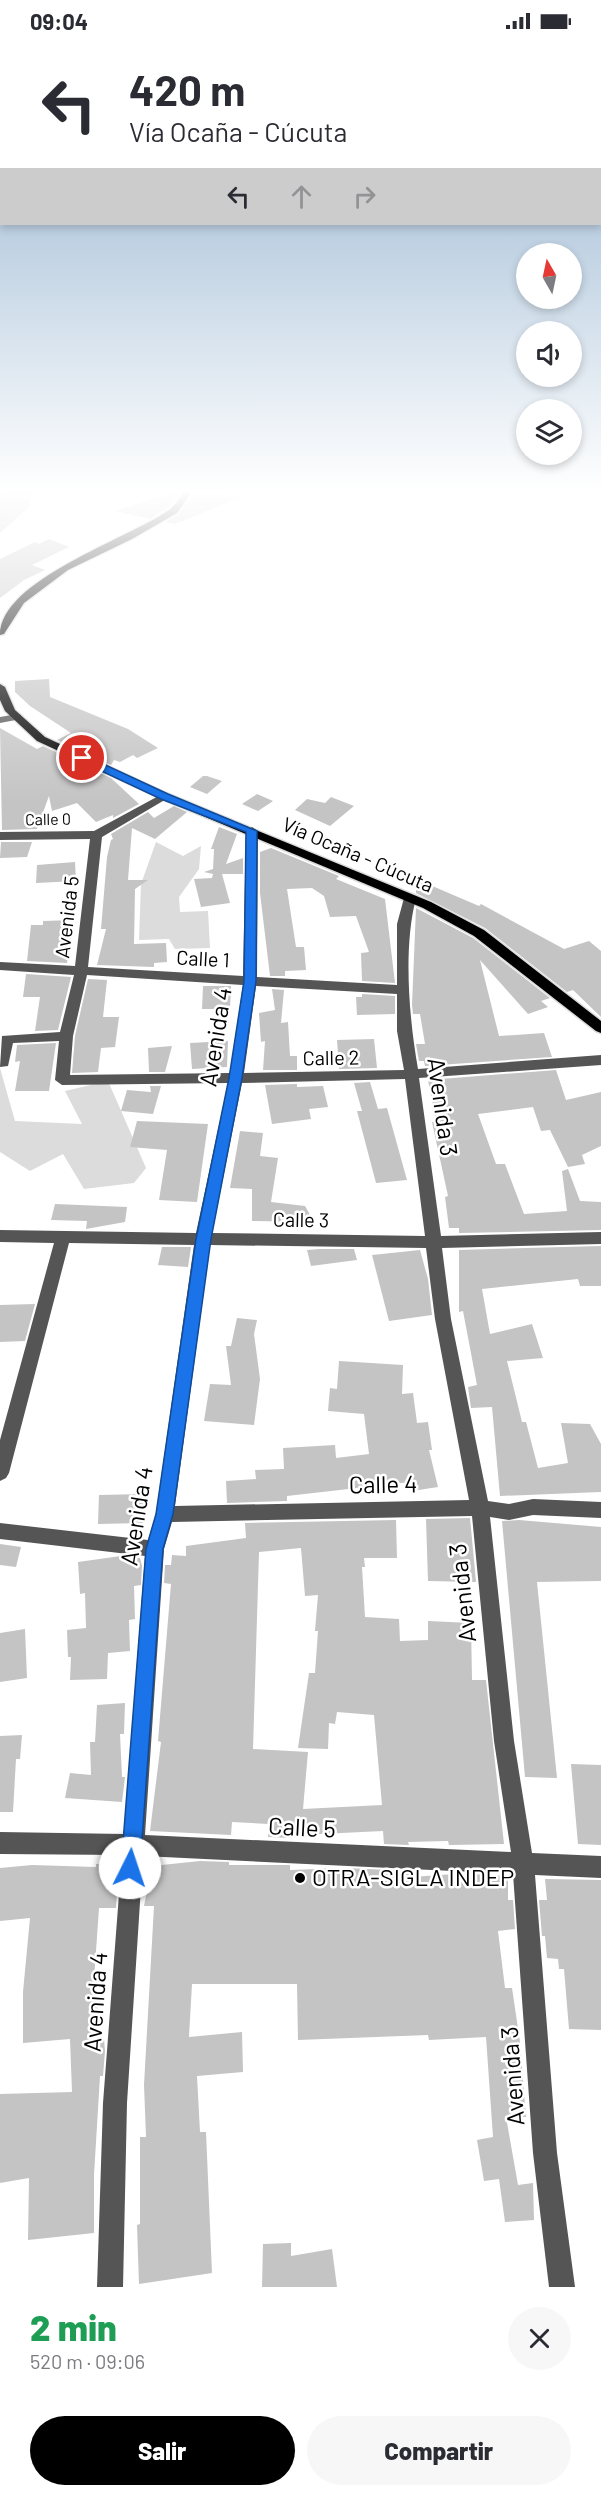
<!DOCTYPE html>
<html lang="es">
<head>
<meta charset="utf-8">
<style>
  :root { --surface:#fff; --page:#f7f7f7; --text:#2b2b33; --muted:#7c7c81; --accent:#000 }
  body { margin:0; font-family:Barlow,sans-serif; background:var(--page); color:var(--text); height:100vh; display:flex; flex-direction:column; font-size:22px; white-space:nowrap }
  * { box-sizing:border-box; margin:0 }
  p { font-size:20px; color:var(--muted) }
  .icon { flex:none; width:33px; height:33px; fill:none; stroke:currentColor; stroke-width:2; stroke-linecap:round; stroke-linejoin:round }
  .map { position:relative; height:2245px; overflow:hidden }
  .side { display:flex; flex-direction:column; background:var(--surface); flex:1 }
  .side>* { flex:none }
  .guide { position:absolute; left:0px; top:0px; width:602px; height:183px; box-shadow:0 3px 9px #0003; background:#fff; color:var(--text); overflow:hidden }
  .needle { width:39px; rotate:351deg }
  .tools { position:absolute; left:516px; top:201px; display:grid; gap:12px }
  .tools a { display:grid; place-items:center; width:66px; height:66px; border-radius:50%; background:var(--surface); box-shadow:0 3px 9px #0003; font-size:30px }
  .pin { position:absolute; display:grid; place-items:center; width:51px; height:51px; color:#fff; margin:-26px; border:3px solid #fff; border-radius:50%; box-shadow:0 2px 6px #0007 }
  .me { position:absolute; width:66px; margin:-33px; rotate:4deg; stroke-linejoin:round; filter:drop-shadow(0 0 4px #0008) }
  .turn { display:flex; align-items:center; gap:21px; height:126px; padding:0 30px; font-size:27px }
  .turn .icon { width:78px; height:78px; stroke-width:2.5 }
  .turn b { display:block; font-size:42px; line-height:51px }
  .lanes { display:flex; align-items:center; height:57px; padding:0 30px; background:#0003; justify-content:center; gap:30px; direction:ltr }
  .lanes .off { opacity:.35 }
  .round { display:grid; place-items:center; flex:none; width:63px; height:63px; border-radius:32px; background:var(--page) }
  .headline { display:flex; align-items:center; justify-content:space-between; height:102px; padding:0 30px }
  h1 { font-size:36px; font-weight:800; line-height:45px; color:#1e9e55 }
  .primary-button { display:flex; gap:12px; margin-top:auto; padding:12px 30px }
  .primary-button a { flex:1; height:69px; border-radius:36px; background:var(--accent); color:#fff; font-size:24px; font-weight:800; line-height:69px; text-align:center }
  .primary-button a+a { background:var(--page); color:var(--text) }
  .status { display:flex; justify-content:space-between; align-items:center; height:42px; padding:0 30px; background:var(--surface); direction:ltr }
  .status svg { height:16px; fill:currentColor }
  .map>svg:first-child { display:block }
  .green { fill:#dcdcdc }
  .building { fill:#c4c4c4; fill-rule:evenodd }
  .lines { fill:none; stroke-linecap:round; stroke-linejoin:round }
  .major-casing { stroke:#dbdbdb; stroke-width:3 }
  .minor { fill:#555; fill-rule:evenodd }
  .major { fill:#000; fill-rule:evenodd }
  .route { fill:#1a73e8; stroke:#114b97; stroke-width:1.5 }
  .poi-dot { fill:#000; stroke:#fff; stroke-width:2 }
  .labels { text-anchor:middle; stroke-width:5; stroke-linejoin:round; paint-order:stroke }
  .far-street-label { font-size:16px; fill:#000; stroke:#fff }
  .street-label { font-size:20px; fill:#000; stroke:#fff }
  .near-street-label { font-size:24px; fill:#000; stroke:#fff }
  .near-poi-label { font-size:24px; fill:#000; stroke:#fff; text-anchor:start }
</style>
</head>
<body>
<div class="status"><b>09:04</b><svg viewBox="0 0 49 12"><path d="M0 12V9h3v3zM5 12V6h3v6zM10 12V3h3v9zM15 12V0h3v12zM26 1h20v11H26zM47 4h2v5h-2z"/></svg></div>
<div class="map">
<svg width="601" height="2245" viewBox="0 0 601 2245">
  <rect width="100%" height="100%" fill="#fff"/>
  <path class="green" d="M 156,800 L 183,814 L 201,804 L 199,827 L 179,855 L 180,870 L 208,869 L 210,906 L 175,907 L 169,897 L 139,898 L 141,842 Z
    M 0,1026 L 15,1079 L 82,1082 L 65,1049 L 108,1039 L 146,1126 L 134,1141 L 84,1147 L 63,1112 L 30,1129 L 0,1110 Z"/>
  <path class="building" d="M 33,449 L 29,465 L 0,491 L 0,451 Z
    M 173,450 L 181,450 L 170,464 L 150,477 L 115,469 Z
    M 194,451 L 243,454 L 175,482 L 166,480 L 179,472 Z
    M 49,497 L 69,505 L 32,523 L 45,528 L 24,538 L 0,556 L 0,517 L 35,500 L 39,502 Z
    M 49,637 L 50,655 L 128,687 L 158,706 L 137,716 L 133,713 L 120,720 L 114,718 L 111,723 L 57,698 L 71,691 L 30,664 L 15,650 L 15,639 Z
    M 0,686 L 37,707 L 43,704 L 111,736 L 139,762 L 113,776 L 113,773 L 96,780 L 77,761 L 52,769 L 49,754 L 37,787 L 2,788 Z
    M 203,734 L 207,734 L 222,739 L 207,752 L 190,745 Z
    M 257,752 L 273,759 L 258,769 L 242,762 Z
    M 331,755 L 354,764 L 330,784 L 295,768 L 307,757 L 325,761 Z
    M 174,764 L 187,770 L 155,797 L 132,786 L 128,838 L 148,838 L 135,847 L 134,902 L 166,901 L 167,920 L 154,921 L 154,925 L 97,923 L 106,887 L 101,887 L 107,815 L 111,798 L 113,797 L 111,792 L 148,770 L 154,776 Z
    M 219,785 L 237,792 L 226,822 L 243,816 L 243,832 L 222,832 L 230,861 L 201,865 L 194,837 L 212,836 L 213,832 L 204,830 L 213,827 L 214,807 L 211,807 Z
    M 1,800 L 32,800 L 27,815 L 0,816 Z
    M 271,806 L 339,834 L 336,837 L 385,857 L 395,941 L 362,939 L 361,911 L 369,910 L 356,874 L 330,875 L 324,854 L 312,846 L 287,847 L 296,905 L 304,905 L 306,928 L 285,929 L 285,934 L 270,934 L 260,851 L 260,810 Z
    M 75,820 L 76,839 L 36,841 L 37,823 Z
    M 416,837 L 479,864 L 481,862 L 564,907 L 589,899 L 601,909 L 601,975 L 573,948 L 567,950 L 485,886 L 416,851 Z
    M 416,866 L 473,896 L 550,956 L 541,959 L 548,965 L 528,972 L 480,918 L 499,994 L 544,991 L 552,1015 L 425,1024 L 424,1019 L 419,1019 L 416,1002 L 425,1002 L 420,972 L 413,972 L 412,963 Z
    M 74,878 L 67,921 L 27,919 L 31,883 L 43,883 L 43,879 Z
    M 26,932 L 71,935 L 58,988 L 35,989 L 40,955 L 23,955 Z
    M 88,937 L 107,938 L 103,975 L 119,975 L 115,1005 L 101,1006 L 98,1030 L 72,1031 L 75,994 Z
    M 203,944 L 231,944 L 230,967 L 202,967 Z
    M 272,947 L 284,948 L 281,981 L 288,980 L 290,1014 L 297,1014 L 297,1028 L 263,1028 L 265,999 L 261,1000 L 259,971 L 275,968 Z
    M 362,952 L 395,954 L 395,972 L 357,973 L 356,955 L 362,955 Z
    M 374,997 L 377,1026 L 339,1027 L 337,998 Z
    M 228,999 L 227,1025 L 192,1027 L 190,1001 Z
    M 56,1001 L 49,1049 L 15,1049 L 20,1019 L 15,1020 L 17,1003 Z
    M 172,1004 L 165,1030 L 149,1030 L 148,1006 Z
    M 556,1028 L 566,1058 L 601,1050 L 601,1104 L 582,1113 L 585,1122 L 568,1125 L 550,1088 L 541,1089 L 533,1065 L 478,1072 L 496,1122 L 505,1122 L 524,1172 L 567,1169 L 562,1129 L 568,1127 L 580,1159 L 601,1160 L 601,1188 L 459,1191 L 459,1186 L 449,1186 L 445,1155 L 448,1154 L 432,1080 L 436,1080 L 428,1038 Z
    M 370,1040 L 378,1067 L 387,1066 L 407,1138 L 376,1141 L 357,1069 L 362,1069 L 354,1041 Z
    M 297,1042 L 297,1045 L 323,1044 L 328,1065 L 309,1067 L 311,1077 L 272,1082 L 265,1043 Z
    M 150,1044 L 161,1044 L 153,1072 L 121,1069 L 127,1048 L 151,1050 Z
    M 137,1079 L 208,1082 L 197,1160 L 159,1158 L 167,1108 L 130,1105 Z
    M 240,1089 L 263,1091 L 260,1114 L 278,1116 L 271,1160 L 305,1164 L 314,1180 L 252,1179 L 252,1147 L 230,1146 Z
    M 55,1162 L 127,1165 L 125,1180 L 86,1187 L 87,1179 L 51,1178 Z
    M 601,1204 L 601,1244 L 580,1244 L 578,1237 L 482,1247 L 490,1292 L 532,1282 L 543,1316 L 507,1319 L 522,1380 L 526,1380 L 538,1426 L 568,1421 L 561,1381 L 590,1382 L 601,1402 L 601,1450 L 500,1454 L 492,1365 L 471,1366 L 468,1345 L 477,1343 L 463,1269 L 459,1270 L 459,1208 Z
    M 162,1205 L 191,1205 L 188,1225 L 158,1223 Z
    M 320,1207 L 354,1207 L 357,1218 L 311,1224 L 307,1208 Z
    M 420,1208 L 428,1237 L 432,1273 L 389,1279 L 372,1213 Z
    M 35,1262 L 25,1299 L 0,1300 L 0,1263 Z
    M 237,1276 L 257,1278 L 254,1292 L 260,1337 L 254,1383 L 204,1379 L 210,1342 L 231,1343 L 226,1304 L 231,1304 Z
    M 339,1319 L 403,1323 L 402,1352 L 413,1351 L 417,1381 L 428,1380 L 432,1408 L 429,1408 L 438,1445 L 412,1449 L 410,1440 L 287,1454 L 287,1459 L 227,1461 L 226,1439 L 256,1437 L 255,1428 L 284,1427 L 283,1406 L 335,1403 L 336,1416 L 369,1412 L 364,1372 L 328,1369 L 330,1346 L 337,1347 Z
    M 145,1452 L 143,1481 L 98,1482 L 99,1453 Z
    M 470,1476 L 476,1540 L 428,1539 L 426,1477 Z
    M 396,1478 L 397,1516 L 364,1516 L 365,1525 L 362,1525 L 365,1575 L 399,1577 L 400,1599 L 428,1598 L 428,1579 L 471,1581 L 472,1638 L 486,1638 L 504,1802 L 449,1803 L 448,1799 L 408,1800 L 409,1803 L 384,1802 L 383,1789 L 300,1793 L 291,1796 L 268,1795 L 269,1782 L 232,1780 L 231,1793 L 150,1789 L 161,1700 L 158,1699 L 171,1542 L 164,1541 L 165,1523 L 171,1523 L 172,1513 L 186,1514 L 186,1504 L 246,1496 L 245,1481 ZM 301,1506 L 305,1554 L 318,1553 L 315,1589 L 318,1589 L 315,1631 L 309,1631 L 298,1706 L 328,1707 L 329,1681 L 335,1682 L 337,1670 L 374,1673 L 382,1763 L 303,1767 L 308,1710 L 253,1707 L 259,1510 Z
    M 519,1478 L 601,1485 L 601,1539 L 537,1540 L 557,1736 L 525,1735 L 502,1479 Z
    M 0,1502 L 21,1505 L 16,1525 L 0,1523 Z
    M 121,1514 L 140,1516 L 142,1524 L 141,1543 L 134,1544 L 135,1577 L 129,1578 L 130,1609 L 108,1611 L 107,1637 L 70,1638 L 71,1615 L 68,1615 L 67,1588 L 86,1586 L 85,1551 L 80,1552 L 78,1520 Z
    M 25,1587 L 27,1636 L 0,1640 L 0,1591 Z
    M 125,1661 L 124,1692 L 120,1692 L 122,1735 L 125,1735 L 122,1760 L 65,1756 L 70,1731 L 91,1733 L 90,1700 L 95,1700 L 97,1663 Z
    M 22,1693 L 20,1717 L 16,1717 L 13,1770 L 0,1770 L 0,1694 Z
    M 571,1722 L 601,1723 L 601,1803 L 578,1802 Z
    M 200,1819 L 229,1820 L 229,1823 L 290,1823 L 290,1828 L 345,1826 L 411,1829 L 411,1835 L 455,1832 L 455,1837 L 472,1832 L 508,1834 L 508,1858 L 513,1858 L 515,1887 L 498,1889 L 505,1946 L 512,1946 L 520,2000 L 526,2075 L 506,2075 L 518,2143 L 533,2141 L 534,2178 L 505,2180 L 499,2137 L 484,2139 L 477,2098 L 493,2095 L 486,1995 L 429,1998 L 428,1993 L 298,1998 L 297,1942 L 192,1942 L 189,1995 L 242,1990 L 243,2030 L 197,2034 L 200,2090 L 206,2090 L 212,2231 L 139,2242 L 137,2183 L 140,2182 L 140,2095 L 146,2095 L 144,2043 L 154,1864 L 144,1864 L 152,1824 Z
    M 96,1822 L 119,1822 L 116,1866 L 99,1866 L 93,1952 L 98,1951 L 97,1998 L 104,1997 L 105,2009 L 103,2034 L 100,2034 L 94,2133 L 94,2191 L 28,2198 L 29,2136 L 0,2141 L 0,2052 L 72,2050 L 70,1997 L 23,2001 L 23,1950 L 30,1876 L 0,1879 L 0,1826 L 32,1823 L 96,1825 Z
    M 545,1837 L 601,1838 L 601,1988 L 569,1987 L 564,1927 L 559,1927 L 558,1917 L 547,1916 L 545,1894 L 542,1894 L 539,1858 L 547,1858 Z
    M 291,2201 L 291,2214 L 332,2207 L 337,2245 L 262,2245 L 263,2202 Z"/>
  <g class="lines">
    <defs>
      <path id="major" d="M 186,447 L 194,447 L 177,471 L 132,497 L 68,528 L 24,561 L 4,592 L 0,593 C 0,538 128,497 169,468 C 176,463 181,454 186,447 Z
        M 0,642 L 5,645 L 15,668 L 45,695 L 168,752 L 431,860 L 484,888 L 601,979 L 601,991 L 596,989 L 474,894 L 423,866 L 160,756 L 37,699 L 5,669 L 0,658 Z"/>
    </defs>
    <use href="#major" class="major-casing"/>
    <path class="minor" d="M 17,672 L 21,673 L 21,677 L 0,681 L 0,675 Z
      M 164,751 L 168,752 L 168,756 L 102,795 L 88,925 L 243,934 L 246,789 L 252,785 L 258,789 L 257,935 L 397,943 L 397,882 L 404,856 L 410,852 L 416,856 C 403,906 409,976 418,1027 L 601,1013 L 601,1023 L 419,1036 L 441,1194 L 601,1190 L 601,1202 L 442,1206 L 451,1277 L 488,1459 L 509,1462 L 533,1457 L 601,1460 L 601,1476 L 533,1473 L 509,1478 L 490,1475 L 514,1699 L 532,1811 L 601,1814 L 601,1836 L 535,1833 L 557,2111 L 575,2245 L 549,2245 L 533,2111 L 513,1832 L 143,1814 L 127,2061 L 123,2245 L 97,2245 L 103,2061 L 122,1813 L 0,1812 L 0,1790 L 124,1792 L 145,1514 L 0,1497 L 0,1481 L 148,1498 L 156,1472 L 194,1203 L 69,1201 L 9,1431 L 6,1436 L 0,1439 L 0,1398 L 54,1201 L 0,1200 L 0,1188 L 196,1191 L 228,1041 L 62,1043 L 55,1038 L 59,999 L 13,1001 L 8,1024 L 0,1025 L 2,994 L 60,990 L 74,933 L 0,928 L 0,920 L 75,924 L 90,797 L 0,798 L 0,790 L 94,789 ZM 87,933 L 243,943 L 230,1031 L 70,1033 L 73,994 ZM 256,944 L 397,952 L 397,989 L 404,1028 L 244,1031 ZM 405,1037 L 425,1194 L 212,1191 L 242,1041 ZM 210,1203 L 426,1206 L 435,1277 L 469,1458 L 175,1464 ZM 472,1474 L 494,1699 L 511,1810 L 145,1793 L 164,1507 L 172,1480 Z"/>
    <use href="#major" class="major"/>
  </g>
  <linearGradient id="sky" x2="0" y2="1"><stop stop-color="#8cadcc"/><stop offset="0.59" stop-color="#fff"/><stop offset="1" stop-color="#fff" stop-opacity="0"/></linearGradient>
  <rect width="601" height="761" fill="url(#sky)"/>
  <path class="route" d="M 78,714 L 86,714 L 168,752 L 257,789 L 256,939 L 242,1036 L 211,1197 L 173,1472 L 163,1507 L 140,1826 L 137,1833 L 130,1836 L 123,1833 L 121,1826 L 146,1507 L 156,1472 L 196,1197 L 229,1036 L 244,939 L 246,790 L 161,757 L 78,718 Z"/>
  <circle class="poi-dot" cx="300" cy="1836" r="6"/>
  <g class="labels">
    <g class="far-street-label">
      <text transform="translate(48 777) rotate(-1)" y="6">Calle 0</text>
    </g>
    <g class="street-label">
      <text transform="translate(358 813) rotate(23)" y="7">Vía Ocaña - Cúcuta</text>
      <text transform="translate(67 875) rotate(-83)" y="7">Avenida 5</text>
      <text transform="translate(203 917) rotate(3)" y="7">Calle 1</text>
      <text transform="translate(331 1016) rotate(-1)" y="7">Calle 2</text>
      <text transform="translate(301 1178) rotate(1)" y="7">Calle 3</text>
    </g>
    <g class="near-street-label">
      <text transform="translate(216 995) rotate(-81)" y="8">Avenida 4</text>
      <text transform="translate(442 1065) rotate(82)" y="8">Avenida 3</text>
      <text transform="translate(383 1443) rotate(-1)" y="8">Calle 4</text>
      <text transform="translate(137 1474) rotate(-81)" y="8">Avenida 4</text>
      <text transform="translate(463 1551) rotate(-96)" y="8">Avenida 3</text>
      <text transform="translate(302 1786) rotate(3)" y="8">Calle 5</text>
      <text transform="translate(96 1960) rotate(-86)" y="8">Avenida 4</text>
      <text transform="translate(513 2034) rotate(-94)" y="8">Avenida 3</text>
    </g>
    <g class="near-poi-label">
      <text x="312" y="1844">OTRA-SIGLA INDEP</text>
    </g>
  </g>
</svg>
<div class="tools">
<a><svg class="needle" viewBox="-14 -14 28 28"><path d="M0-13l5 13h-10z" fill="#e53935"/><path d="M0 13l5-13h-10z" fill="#7c7c81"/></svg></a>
<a><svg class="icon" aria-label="sound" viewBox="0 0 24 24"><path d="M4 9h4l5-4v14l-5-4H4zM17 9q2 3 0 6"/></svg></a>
<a><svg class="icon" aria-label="layers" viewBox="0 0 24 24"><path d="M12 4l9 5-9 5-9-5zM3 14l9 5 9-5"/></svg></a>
</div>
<div class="pin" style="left:82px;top:716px;background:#d93025"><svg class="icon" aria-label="arrive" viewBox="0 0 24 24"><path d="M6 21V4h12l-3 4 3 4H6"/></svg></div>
<svg class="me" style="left:130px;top:1826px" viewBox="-20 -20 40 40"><circle r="19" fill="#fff"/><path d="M0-13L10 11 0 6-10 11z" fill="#1a73e8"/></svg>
<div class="guide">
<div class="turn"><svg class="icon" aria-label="left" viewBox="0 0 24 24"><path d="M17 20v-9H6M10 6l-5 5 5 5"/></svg><div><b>420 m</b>Vía Ocaña - Cúcuta</div></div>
<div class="lanes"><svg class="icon" aria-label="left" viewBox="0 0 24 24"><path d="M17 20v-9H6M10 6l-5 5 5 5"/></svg><svg class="icon off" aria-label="ahead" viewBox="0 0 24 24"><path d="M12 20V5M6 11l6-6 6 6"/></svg><svg class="icon off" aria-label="right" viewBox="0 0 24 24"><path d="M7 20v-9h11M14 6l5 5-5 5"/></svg></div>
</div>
</div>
<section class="side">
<div class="headline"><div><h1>2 min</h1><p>520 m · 09:06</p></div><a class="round"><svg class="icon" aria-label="close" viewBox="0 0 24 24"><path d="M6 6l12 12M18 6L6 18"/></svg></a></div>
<div class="primary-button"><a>Salir</a><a>Compartir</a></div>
</section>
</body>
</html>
